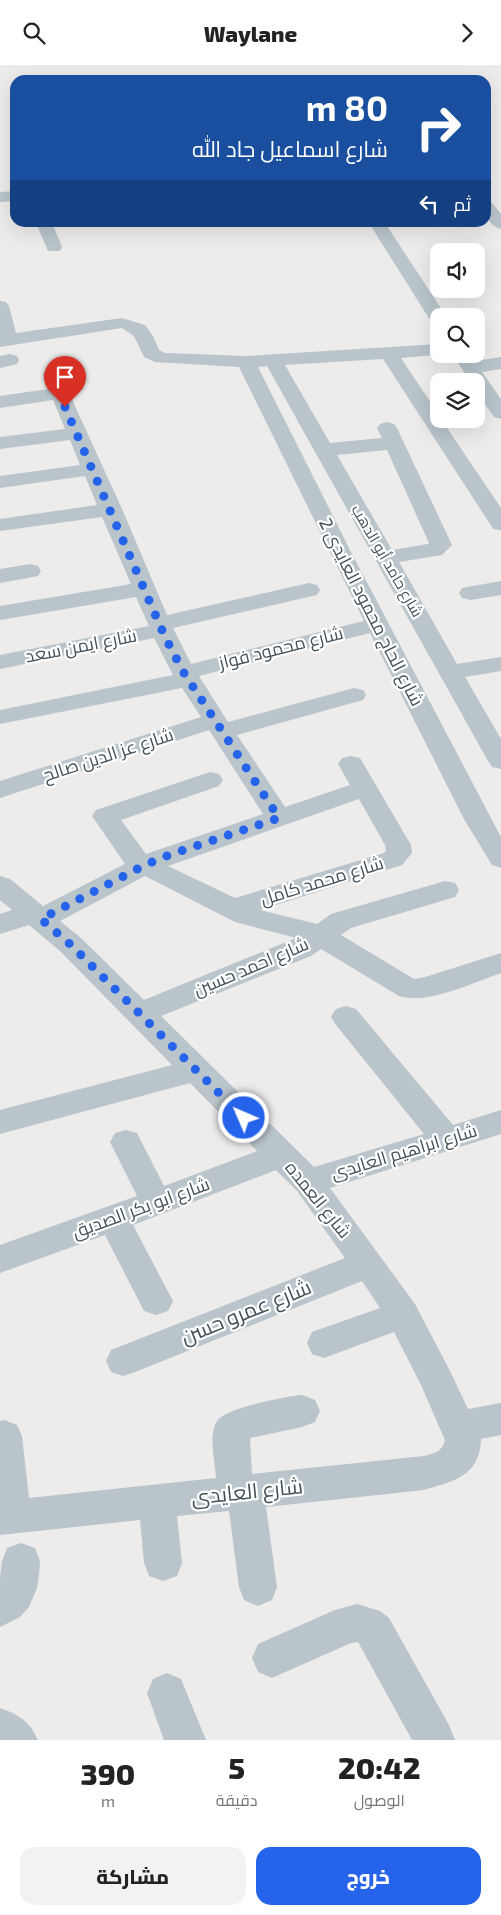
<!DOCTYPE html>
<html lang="ar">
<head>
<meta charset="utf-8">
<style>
  :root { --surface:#fff; --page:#f2f2f2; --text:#222; --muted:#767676; --accent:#2563eb }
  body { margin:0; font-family:"Exo 2",Cairo,sans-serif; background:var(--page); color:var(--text); direction:rtl; height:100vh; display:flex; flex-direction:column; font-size:19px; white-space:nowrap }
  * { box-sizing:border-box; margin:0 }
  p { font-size:16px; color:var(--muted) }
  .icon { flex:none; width:28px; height:28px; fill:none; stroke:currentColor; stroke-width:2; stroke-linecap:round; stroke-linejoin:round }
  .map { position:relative; height:1675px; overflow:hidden; direction:ltr }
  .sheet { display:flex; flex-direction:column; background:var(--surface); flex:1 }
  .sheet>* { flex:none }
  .hud { position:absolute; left:10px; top:10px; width:481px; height:152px; border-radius:15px; box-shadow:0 5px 20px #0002; direction:rtl; background:#1a4fa0; color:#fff; overflow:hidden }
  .controls { position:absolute; left:430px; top:178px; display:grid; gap:10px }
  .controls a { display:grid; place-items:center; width:55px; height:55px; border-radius:10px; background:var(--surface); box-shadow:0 5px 20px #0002; font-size:25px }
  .pin { position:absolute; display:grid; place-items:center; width:42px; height:42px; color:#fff; margin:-51px -21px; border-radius:50% 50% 50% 0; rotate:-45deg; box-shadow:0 0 5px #0007 }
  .pin .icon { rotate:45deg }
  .me { position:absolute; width:55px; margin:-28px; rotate:315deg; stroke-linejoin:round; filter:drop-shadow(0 0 4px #0008) }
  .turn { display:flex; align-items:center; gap:18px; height:105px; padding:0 20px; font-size:22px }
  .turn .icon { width:65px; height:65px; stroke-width:2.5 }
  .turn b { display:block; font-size:35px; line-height:42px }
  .then { display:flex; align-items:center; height:48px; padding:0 20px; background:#0003; gap:10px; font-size:19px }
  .eta { display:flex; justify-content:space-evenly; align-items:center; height:85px; text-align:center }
  .eta b { font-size:30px; font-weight:800; line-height:35px }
  .cta { display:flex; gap:10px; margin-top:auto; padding:10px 20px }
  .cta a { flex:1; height:58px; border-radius:15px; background:var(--accent); color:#fff; font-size:20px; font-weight:800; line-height:58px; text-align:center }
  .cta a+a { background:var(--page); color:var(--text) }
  header { display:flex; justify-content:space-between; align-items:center; height:65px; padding:0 20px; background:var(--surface); font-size:22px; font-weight:800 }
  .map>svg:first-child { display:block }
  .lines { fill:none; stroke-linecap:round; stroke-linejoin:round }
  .street { fill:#b9c4cb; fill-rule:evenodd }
  .route { stroke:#2563eb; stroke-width:9; stroke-dasharray:0 16.2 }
  .labels { text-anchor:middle; stroke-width:4.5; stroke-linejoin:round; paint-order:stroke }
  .far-street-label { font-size:15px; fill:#445059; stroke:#fff }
  .street-label { font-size:18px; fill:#445059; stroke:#fff }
  .near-street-label { font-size:21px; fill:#445059; stroke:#fff }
</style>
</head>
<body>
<header><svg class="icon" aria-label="forward" viewBox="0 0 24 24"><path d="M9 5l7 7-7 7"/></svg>Waylane<svg class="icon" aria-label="search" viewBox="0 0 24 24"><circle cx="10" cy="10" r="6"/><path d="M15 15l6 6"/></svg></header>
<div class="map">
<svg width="501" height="1675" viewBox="0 0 501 1675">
  <rect width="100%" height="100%" fill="#eeebeb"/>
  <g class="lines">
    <path class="street" d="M 15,126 L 15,136 L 0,137 L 0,127 Z
      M 486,136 L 492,138 L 501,149 L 501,164 C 487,160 486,149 486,136 Z
      M 36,158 L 52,158 L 62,182 L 60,186 L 48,186 Z
      M 369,158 L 385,158 L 446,251 L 439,251 L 439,260 L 433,259 L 430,255 Z
      M 0,236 L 6,237 L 9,241 L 16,268 L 122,253 L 145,260 L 153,271 L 159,285 L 165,288 L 246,291 L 439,279 L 439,289 L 446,289 L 401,293 L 439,350 L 439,354 L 441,354 L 501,443 L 501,465 L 493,464 L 490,459 L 383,294 L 285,300 L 330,378 L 382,373 L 377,363 L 380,359 L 387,357 L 394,359 L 397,363 L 452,480 L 442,490 L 399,497 L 457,599 L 501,592 L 501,606 L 465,612 L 501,674 L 501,704 L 492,702 L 488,696 L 267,301 L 258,302 L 351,487 L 501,772 L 501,803 L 492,800 L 464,754 L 370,568 L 199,611 L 228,657 L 354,623 L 363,625 L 366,630 L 363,635 L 237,670 L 285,742 L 350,720 L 338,699 L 342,693 L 351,691 L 360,693 L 411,780 L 412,788 L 402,800 L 260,845 L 317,859 L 331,849 L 445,816 L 455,818 L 459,825 L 455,832 L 351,863 L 341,870 L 414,914 L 425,912 L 501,888 L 501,908 C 472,918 428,940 399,931 L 321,884 L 311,891 L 161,951 L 314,1102 L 424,1069 L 336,960 L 331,952 L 336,944 L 346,941 L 356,944 L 453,1060 L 501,1045 L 501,1069 L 330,1123 L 415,1239 L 450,1306 L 468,1344 L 501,1338 L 501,1370 L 481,1374 C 480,1411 454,1416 424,1425 L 266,1442 L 277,1522 L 272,1535 L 258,1541 L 244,1535 L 239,1522 L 229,1446 L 177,1451 L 182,1498 L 177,1511 L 163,1516 L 149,1511 L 144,1498 L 140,1455 L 0,1470 L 0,1356 L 4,1355 L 17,1360 L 22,1371 L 29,1433 L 216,1413 C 215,1396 208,1371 217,1356 C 225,1343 284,1332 300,1330 C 305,1330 310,1333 315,1335 L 320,1346 L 315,1357 L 302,1362 L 250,1373 L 252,1409 L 424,1391 C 435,1388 442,1387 445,1375 L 421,1320 L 394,1267 L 324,1293 L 312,1289 L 307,1278 L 312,1267 L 380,1243 L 362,1216 L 135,1307 L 123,1311 L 111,1307 L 106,1296 L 111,1285 L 345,1193 L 297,1126 L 276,1105 L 133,1160 L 173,1236 L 168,1246 L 156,1250 L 144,1246 L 105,1170 L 0,1208 L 0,1180 L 137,1131 L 110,1077 L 115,1068 L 126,1065 L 137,1068 L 164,1121 L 257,1086 L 190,1018 L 0,1069 L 0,1045 L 172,1000 L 61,887 L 29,860 L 0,869 L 0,849 L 12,845 L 0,835 L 0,811 L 10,814 L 43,841 L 125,799 L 92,751 L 96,745 L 210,707 L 219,709 L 223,715 L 219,721 L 121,755 L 146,789 L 263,749 L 209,665 L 0,733 L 0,716 L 201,652 L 182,623 L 0,659 L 0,645 L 173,610 L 154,573 L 0,604 L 0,590 L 149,561 L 136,532 L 0,555 L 0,541 L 131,519 L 102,452 L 0,466 L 0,454 L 97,440 L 85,411 L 0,423 L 0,411 L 80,400 L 70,375 L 0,384 L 0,372 L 65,364 L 53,335 L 0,343 L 0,331 L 48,324 L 43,310 L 45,306 L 52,304 L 59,306 L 122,444 L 167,550 L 309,518 L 317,520 L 320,525 L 317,530 L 173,563 L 191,599 L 364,556 L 239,302 L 155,297 L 144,292 L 134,271 L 122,263 L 0,282 ZM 387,385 L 429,478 L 428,479 L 392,485 L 337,390 ZM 359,734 L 385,780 L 386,786 L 384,788 L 235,833 L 168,801 ZM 145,811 L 235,857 L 296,873 L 144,935 L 81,873 L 60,856 Z
      M 10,289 L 17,291 L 19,295 L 17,299 L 0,303 L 0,291 Z
      M 452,289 L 470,289 L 475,296 L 501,292 L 501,304 L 482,307 L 501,334 L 501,354 L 494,352 L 476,326 L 476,316 L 470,316 Z
      M 30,499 L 38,501 L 41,506 L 38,511 L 0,518 L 0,504 Z
      M 501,516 L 501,530 L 470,535 L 462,533 L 459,528 L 462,523 Z
      M 21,1478 L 35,1483 L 40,1496 L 39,1510 L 37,1523 L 29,1542 L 20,1552 L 0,1562 L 0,1513 L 2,1496 L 7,1483 Z
      M 357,1539 L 380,1546 L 389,1553 L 449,1660 L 455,1675 L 412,1675 L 358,1577 L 351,1578 L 272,1613 L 258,1607 L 252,1593 L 258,1579 L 335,1545 Z
      M 167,1608 L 181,1614 L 206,1675 L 164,1675 L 147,1628 L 153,1614 Z
      M 0,1643 C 19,1650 29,1655 38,1675 L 0,1675 Z"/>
  </g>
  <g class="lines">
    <path class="route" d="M 65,342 L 165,572 L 184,608 L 279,753 L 169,790 L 145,800 L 41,854 L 71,880 L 244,1053"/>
  </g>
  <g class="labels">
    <g class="far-street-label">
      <text transform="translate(387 496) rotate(60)" y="5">شارع حامد أبو الدهب</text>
    </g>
    <g class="street-label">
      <text transform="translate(371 547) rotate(63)" y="6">شارع الحاج محمود العايدى 2</text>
      <text transform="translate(81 581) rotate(-11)" y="6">شارع ايمن سعد</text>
      <text transform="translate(281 583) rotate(-14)" y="6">شارع محمود فواز</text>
      <text transform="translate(108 690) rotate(-18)" y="6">شارع عز الدين صالح</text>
      <text transform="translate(322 816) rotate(-17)" y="6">شارع محمد كامل</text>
      <text transform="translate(251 902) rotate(-23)" y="6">شارع احمد حسين</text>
      <text transform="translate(404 1087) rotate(-17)" y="6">شارع ابراهيم العايدى</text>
      <text transform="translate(318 1135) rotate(51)" y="6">شارع العمده</text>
      <text transform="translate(141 1143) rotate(-20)" y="6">شارع ابو بكر الصديق</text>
    </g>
    <g class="near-street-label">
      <text transform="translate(246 1247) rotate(-22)" y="7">شارع عمرو حسن</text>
      <text transform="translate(247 1427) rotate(-6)" y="7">شارع العايدى</text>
    </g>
  </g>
</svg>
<div class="controls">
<a><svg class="icon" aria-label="sound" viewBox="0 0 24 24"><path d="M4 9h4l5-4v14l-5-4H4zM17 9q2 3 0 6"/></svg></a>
<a><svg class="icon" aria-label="search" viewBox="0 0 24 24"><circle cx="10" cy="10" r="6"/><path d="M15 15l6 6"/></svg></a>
<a><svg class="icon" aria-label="layers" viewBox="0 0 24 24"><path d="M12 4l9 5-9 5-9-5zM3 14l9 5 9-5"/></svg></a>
</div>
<div class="pin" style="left:65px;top:342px;background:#d93025"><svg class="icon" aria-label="arrive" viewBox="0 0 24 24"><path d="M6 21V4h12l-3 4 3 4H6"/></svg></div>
<svg class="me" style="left:244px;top:1053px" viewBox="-20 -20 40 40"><circle r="17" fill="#2563eb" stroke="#fff" stroke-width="3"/><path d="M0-11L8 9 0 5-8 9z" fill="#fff"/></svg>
<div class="hud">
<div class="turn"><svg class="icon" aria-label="right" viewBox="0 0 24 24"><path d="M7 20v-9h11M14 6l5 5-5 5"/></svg><div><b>80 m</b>شارع اسماعيل جاد الله</div></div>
<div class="then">ثم<svg class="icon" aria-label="left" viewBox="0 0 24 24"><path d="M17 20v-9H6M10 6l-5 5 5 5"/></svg></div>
</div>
</div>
<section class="sheet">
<div class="eta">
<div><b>20:42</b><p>الوصول</p></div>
<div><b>5</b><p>دقيقة</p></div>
<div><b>390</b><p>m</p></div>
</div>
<div class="cta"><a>خروج</a><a>مشاركة</a></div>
</section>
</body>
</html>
